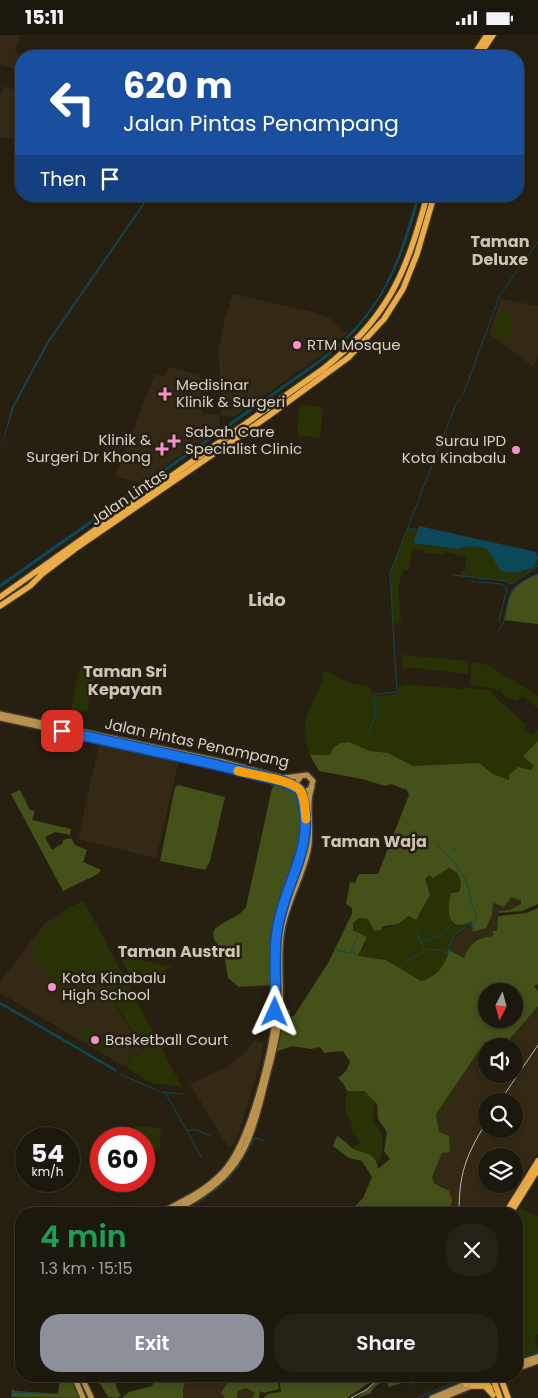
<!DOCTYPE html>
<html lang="en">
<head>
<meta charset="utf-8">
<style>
  :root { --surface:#1d180d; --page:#252116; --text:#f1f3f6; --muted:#a0a09d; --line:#3b372e; --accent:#8c9099 }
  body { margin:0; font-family:Poppins,sans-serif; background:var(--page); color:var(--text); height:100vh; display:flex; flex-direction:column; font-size:19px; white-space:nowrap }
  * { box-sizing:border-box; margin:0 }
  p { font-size:16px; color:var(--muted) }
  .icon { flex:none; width:28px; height:28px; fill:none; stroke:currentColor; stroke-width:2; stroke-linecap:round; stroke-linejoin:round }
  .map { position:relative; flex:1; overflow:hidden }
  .sheet { position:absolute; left:15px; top:1172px; width:508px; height:175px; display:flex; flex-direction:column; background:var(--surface); border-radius:20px; box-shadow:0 2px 8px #0003,0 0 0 1px var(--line) }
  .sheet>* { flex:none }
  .guide { position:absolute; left:15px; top:15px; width:509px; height:152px; border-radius:20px; box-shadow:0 2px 8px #0003,0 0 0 1px var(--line); background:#1a4fa0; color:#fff; overflow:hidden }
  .needle { width:32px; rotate:186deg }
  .fabs { position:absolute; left:478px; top:948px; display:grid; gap:10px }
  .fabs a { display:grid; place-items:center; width:45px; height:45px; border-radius:50%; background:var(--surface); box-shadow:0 2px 8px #0003,0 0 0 1px var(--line); font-size:25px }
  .speed { position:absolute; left:15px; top:1092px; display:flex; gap:10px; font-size:25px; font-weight:700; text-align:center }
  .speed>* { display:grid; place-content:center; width:65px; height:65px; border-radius:50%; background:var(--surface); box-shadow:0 2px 8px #0003,0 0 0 1px var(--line); line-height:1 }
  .speed small { font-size:12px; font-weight:400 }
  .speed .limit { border:8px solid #d22; background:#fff; color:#111 }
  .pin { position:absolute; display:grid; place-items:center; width:42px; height:42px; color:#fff; margin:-21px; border-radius:10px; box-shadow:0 2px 8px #0006 }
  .me { position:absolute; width:55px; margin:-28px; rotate:1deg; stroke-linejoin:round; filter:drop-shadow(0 0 4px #0008) }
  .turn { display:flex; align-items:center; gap:18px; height:105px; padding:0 25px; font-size:22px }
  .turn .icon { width:65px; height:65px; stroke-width:2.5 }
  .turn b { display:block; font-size:35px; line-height:42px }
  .then { display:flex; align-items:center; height:48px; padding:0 25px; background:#0003; gap:10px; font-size:19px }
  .round { display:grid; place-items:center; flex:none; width:52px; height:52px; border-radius:20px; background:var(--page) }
  .summary { display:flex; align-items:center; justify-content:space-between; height:85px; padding:0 25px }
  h1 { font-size:30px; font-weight:600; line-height:38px; color:#1e9e55 }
  .cta { display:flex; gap:10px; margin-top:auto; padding:10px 25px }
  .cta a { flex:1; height:58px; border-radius:20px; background:var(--accent); color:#fff; font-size:20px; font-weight:600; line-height:58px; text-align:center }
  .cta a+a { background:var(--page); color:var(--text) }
  .status { display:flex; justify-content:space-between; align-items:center; height:35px; padding:0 25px; background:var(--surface); direction:ltr }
  .status svg { height:14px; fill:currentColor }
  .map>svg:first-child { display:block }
  .built { fill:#332914; fill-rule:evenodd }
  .green { fill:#293204 }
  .forest { fill:#445119; fill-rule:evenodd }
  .water { fill:#0c4859 }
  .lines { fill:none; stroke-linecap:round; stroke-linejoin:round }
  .stream { stroke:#0c4859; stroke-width:1 }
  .canal { stroke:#0c4859; stroke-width:2.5 }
  .primary-casing { stroke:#403a31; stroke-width:8 }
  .highway-casing { stroke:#403a31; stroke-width:8 }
  .primary { stroke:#ba924e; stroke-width:5 }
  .highway { stroke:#eaac46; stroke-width:5.5 }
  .rail { stroke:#bfbab0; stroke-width:1 }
  .highway-bridge-casing { stroke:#403a31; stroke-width:8; stroke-linecap:butt }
  .highway-bridge { stroke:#eaac46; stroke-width:5.5 }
  .route-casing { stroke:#114b97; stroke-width:12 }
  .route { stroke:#1a73e8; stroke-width:9 }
  .slow { stroke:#f59e0b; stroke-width:9 }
  .poi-dot { fill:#f590d1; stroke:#272011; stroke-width:2 }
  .labels { text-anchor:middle; stroke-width:5; stroke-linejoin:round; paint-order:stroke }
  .poi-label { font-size:15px; fill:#d6d1c8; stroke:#272011; text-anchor:start }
  .street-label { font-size:15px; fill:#d6d1c8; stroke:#272011 }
  .neighbourhood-label { font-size:16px; font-weight:bold; fill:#cdc4b1; stroke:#272011 }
  .quarter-label { font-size:18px; font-weight:bold; fill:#cdc4b1; stroke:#272011 }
</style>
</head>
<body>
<div class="status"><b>15:11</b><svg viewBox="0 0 49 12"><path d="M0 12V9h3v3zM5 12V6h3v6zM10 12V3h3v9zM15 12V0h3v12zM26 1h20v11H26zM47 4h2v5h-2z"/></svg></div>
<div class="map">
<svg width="538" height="1363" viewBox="0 0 538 1363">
  <rect width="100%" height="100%" fill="#272011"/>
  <path class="built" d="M 0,0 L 20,0 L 15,15 L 21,23 L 21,36 L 0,30 Z
    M 4,51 L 21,58 L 21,88 L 17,102 L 11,103 L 0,103 L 0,61 Z
    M 233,259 L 313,277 L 329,283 L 347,299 L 319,322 L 234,382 L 221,380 L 219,314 L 224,287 Z
    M 501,264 L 538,271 L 538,320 L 534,332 L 489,299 Z
    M 169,332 L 200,340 L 202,378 L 220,380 L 219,394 L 190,414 L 186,409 L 185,417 L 141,448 L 115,441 L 155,339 L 165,342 Z
    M 99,709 L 179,726 L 156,823 L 78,804 Z
    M 511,862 L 517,863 L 522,869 L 510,875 L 498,876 L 497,896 L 493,901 L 478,903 L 472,908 L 464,923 L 449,915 L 454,902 L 471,889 L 473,897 L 492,880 L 493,868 L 504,872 Z
    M 64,879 L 96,938 L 143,1016 L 132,1021 L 125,1032 L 0,958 L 0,947 L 46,887 Z
    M 538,971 L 538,1117 L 500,1179 L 450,1179 L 451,1173 L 442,1151 L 434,1148 L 432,1142 L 442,1118 L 436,1079 L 485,1007 L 494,1004 L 500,1010 L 510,1007 L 519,992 ZM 486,1011 L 514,1011 L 514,1039 L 486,1039 ZM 486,1066 L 514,1066 L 514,1094 L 486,1094 ZM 486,1121 L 514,1121 L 514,1149 L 486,1149 Z
    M 254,1005 L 263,1009 L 261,1025 L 240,1094 L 234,1109 L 228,1112 L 190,1049 L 227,1032 L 248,1015 Z
    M 188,1341 L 235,1341 L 259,1363 L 183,1363 L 183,1353 Z"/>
  <path class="green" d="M 500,274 L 517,281 L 508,304 L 491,298 Z
    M 300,369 L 323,372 L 320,403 L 297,400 Z
    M 408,493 L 418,495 L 413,508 L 456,514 L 470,511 L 486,513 L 501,536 L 516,538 L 534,532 L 538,523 L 538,531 L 509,549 L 506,546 L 461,541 L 461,536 L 465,536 L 466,522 L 446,517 L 443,519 L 425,518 L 422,514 L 414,514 L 412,516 L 409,535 L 403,536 L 398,552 L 401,588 L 392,589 L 390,538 Z
    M 402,620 L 468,626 L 468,639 L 408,632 L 403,634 Z
    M 472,627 L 488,630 L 538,661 L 538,673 L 523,661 L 517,666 L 505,662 L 500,655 L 470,649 Z
    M 80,631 L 96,634 L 87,677 L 71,674 Z
    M 324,636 L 350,648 L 369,651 L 373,661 L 397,659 L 399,651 L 403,651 L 403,649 L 463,654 L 464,652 L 492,656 L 492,659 L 526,690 L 523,695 L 533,700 L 538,694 L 538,706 L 531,712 L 534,731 L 531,735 L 524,734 L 509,745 L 493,739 L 479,728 L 413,731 C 406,729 402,725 396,722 C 387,718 378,719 370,716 C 354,712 340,697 330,720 L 310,720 C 309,714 306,707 305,701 C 301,677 322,659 324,636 Z
    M 449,833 C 460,837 463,847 459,857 L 451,858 L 448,871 L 457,889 L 461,890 L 473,887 L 454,902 L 448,923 L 442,932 L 426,945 L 421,946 L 386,925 L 357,921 L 366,909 L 359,899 L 353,895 L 353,888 L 359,883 L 368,884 L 374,896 C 381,892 392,893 398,889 C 406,884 410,881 420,880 L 430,860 L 425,844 L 429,840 L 434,842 Z
    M 82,866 L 84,866 L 182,1052 L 151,1048 L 126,1032 L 132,1022 L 131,1017 L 134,1021 L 144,1016 L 96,936 L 90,937 L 77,959 L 68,961 L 56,953 L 33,916 L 31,910 L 50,887 L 64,882 L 62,877 Z
    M 118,920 L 172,932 L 136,951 Z
    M 86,993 L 110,1007 L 104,1018 L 79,1003 Z
    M 347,1056 L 364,1056 L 375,1067 L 372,1085 L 382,1099 L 382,1117 L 378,1130 L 376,1124 L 353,1114 L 360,1107 L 351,1097 L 352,1088 C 343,1078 345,1068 347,1056 Z
    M 134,1091 L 161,1093 L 160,1114 L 153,1114 L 149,1135 L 144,1134 L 144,1104 L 132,1104 Z
    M 520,1173 L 538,1181 L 538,1299 L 535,1301 L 538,1316 L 516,1322 L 516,1180 Z"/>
  <path class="forest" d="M 538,539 L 538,589 L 504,585 C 509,559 511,550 538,539 Z
    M 538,706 L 538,869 L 522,876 L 498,878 L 498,876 L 510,875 L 521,869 L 521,866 L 511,862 L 504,872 L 493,868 L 492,880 L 486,893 L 473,897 L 471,889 L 472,887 C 469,887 464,890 461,890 C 444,890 449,867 451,858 L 459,857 C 463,847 460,837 449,833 L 433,843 L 429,840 L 425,844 L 430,860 L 416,885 L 409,881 L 398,889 L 384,891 L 380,895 L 374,896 L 368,884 L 359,883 L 353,888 L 353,895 L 367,902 L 358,921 L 386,925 L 421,946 C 435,943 447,929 449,915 L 464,923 C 471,907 476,903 493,901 L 493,896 L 497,896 L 498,881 L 526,878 L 538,873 L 538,949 L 534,951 L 538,956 L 538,971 L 504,1011 L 494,1004 L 485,1007 L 436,1079 L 439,1097 L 449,1101 L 450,1117 L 442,1118 L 432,1142 L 434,1148 L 449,1156 L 452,1165 L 450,1179 L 348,1179 L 363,1163 L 372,1142 L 362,1126 L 349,1123 L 333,1111 L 337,1101 C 344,1104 348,1111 354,1114 C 366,1120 376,1117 378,1134 L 390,1124 L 384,1116 L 387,1097 L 378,1084 L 377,1069 L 364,1056 L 347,1056 L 343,1048 L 338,1043 L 346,1036 L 350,1027 L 343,1016 L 324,1018 L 320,1012 L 311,1014 L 292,1011 L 276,1017 L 281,999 L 283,973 L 290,975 L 290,981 L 294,981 L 328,928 L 352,879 L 352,873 L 346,869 L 350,847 L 355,848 L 359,839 L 378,839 L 409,760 L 407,755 L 391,749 L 385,751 L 362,744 L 319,736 L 310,720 L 330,720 L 333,713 L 340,708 L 349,707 L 370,716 L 388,718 L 413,731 L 479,728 L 493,739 L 509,745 L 509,740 L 518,732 L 531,735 L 534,731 L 523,721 ZM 486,956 L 514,956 L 514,984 L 486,984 Z
    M 276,748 L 288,752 L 297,761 C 312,806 286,846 274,888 C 269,907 271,931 272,950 L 239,952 L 228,943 L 224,919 L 214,904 L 213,897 C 221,885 238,884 246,872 L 272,753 Z
    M 178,750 L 225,762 L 210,826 L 205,835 L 160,826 L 175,752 Z
    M 20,755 L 30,775 L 35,776 L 32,785 L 71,794 L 70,800 L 55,797 L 45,802 L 52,815 L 63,808 L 63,805 L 71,803 L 75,810 L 87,815 L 83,827 L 101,835 L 98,839 L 63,856 L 11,759 Z
    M 60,1341 L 73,1341 L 83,1363 L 11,1362 L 12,1354 L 15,1356 L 58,1359 Z
    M 88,1341 L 114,1341 L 117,1354 L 121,1361 L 117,1363 L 108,1362 L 101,1350 Z
    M 157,1341 L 188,1341 L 183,1353 L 183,1363 L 122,1363 L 129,1357 L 152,1351 Z
    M 232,1341 L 277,1341 L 279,1354 L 264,1358 L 260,1356 L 259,1363 L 252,1363 L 255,1358 L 246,1353 L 238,1356 L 237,1363 L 225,1363 L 221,1358 Z
    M 279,1341 L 379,1341 L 347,1363 L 263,1363 L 268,1359 L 281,1357 Z
    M 384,1341 L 421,1341 L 421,1342 L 389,1352 L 386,1346 C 379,1348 373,1351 371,1358 L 356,1363 Z"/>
  <path class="water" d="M 148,161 L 150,161 L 48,309 L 14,372 L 0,417 L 12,372 L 47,307 Z
    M 417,161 L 420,161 C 401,231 380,282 321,327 L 0,553 L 0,549 L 319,325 C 382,277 396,234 417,161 Z
    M 419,491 L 536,517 L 538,523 L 534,532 L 516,538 L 501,536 L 486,513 L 470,511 L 456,514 L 413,508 Z"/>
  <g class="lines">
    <path class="stream" d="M 409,493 L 418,495
      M 453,540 L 506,546 L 511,549 L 538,531
      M 471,546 L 475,547
      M 478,547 L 501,549 L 507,553 L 499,586
      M 499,595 C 517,571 494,556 538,539
      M 369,698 L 375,682 L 374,659 L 397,657 L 390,538 L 456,369 L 463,360 L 500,260 L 538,207
      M 436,808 C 447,820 461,833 467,849 C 471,859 469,869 476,878 L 475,887 L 472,890 L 474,894
      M 452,814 L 456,816
      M 423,906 L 439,901 L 455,886
      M 333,913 L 339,916 L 357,919
      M 426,914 L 440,915 L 448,919 L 450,913
      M 351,917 L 358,902
      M 448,917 L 453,901 L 473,886
      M 405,927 L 424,916 L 417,896
      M 115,1035 L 116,1036
      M 120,1039 L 159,1056
      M 162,1057 L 183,1059
      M 165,1057 L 202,1123
      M 187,1095 L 197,1095 L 210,1101
      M 223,1150 L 238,1132 L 255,1103 L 265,1106
      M 176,1178 L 197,1168 L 221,1151
      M 514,1179 L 538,1141
      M 516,1323 L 538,1317
      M 516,1337 L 537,1329
      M 429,1342 L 431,1341
      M 423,1344 L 427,1343
      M 508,1345 L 509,1344
      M 410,1349 L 420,1345
      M 513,1362 L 513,1363
      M 12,1363 L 13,1357 L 58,1359
      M 417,1363 L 460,1345 L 460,1341"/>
    <path class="canal" d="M 0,968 L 115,1035"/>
    <defs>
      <path id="primary" d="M 0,679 L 223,727 L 283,743 L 307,740 L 313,746 L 310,755 L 303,756 L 298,753 L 297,747 L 301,741
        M 0,683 L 213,729 L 285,747 L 298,753
        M 158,1179 C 181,1167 204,1157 222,1138 C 250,1110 273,1014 276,974 C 277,948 272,920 277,894 C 287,843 317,810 300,755
        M 169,1179 C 237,1143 247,1122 265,1049 C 271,1025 278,1002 280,978 C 282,951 277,922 282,895 C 287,867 302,843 308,816 C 313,796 305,769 312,752
        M 516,1329 L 538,1322
        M 516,1334 L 538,1326
        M 74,1341 L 83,1363
        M 81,1341 L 91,1362
        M 432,1363 L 484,1341
        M 442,1363 L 496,1341"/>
      <path id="highway" d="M 473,21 L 487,0
        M 479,21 L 493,0
        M 0,562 L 323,334 C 388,283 406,239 427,161
        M 0,571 L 30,551 L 42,539 L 75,514 L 267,382 L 349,322 L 384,284 L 403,254 L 417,219 L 434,161
        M 505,1179 L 538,1126
        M 510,1179 L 538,1134
        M 486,1341 L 491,1356
        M 500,1341 L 508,1363
        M 466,1349 L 475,1341
        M 495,1349 L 500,1363
        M 472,1351 L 485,1351 L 493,1360"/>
    </defs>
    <use href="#primary" class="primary-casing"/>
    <use href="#highway" class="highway-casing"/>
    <use href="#primary" class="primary"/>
    <use href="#highway" class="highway"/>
    <path class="rail" d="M 500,1066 L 538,1010
      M 459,1179 C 459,1139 465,1122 486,1088
      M 351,1363 L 366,1355 L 382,1341"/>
    <defs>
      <path id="highway-bridge" d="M 492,1341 L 495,1349"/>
    </defs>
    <use href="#highway-bridge" class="highway-bridge-casing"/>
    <use href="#highway-bridge" class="highway-bridge"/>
  </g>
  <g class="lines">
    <defs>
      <path id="route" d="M 62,696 L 213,729 L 285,747 L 300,755 C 318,814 285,842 277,896 C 273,923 277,950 275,977"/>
    </defs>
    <use href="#route" class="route-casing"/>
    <use href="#route" class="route"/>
    <path class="slow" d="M 238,736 C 253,740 288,744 299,754 C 305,760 305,775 306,784"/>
  </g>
  <g class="poi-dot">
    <circle cx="297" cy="310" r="5"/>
    <path d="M162.5 351.5h5v5h5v5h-5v5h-5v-5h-5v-5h5z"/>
    <path d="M171.5 398.5h5v5h5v5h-5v5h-5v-5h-5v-5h5z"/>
    <path d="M159.5 406.5h5v5h5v5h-5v5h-5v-5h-5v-5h5z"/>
    <circle cx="516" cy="415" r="5"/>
    <circle cx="52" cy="952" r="5"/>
    <circle cx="95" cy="1005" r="5"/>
  </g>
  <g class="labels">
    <g class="poi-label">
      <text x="307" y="315">RTM Mosque</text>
      <text x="176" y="355">Medisinar<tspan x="176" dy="17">Klinik &amp; Surgeri</tspan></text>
      <text x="185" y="402">Sabah Care<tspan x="185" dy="17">Specialist Clinic</tspan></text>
      <text x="151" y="410" text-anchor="end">Klinik &amp;<tspan x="151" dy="17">Surgeri Dr Khong</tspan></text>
      <text x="506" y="411" text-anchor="end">Surau IPD<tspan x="506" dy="17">Kota Kinabalu</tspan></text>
      <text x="62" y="948">Kota Kinabalu<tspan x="62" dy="17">High School</tspan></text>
      <text x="105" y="1010">Basketball Court</text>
    </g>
    <g class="street-label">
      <text transform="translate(129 462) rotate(-34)" y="5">Jalan Lintas</text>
      <text transform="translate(197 708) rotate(12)" y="5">Jalan Pintas Penampang</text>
    </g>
    <g class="neighbourhood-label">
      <text x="500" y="212">Taman<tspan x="500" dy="18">Deluxe</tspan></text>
      <text x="125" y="642">Taman Sri<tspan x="125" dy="18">Kepayan</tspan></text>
      <text x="374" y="812">Taman Waja</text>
      <text x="179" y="922">Taman Austral</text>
    </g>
    <g class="quarter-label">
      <text x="267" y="571">Lido</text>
    </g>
  </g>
</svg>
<div class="fabs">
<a><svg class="needle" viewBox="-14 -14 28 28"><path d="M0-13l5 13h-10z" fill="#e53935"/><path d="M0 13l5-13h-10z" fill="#a0a09d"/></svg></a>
<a><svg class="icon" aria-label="sound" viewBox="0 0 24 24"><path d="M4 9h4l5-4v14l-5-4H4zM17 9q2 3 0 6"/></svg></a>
<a><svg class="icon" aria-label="search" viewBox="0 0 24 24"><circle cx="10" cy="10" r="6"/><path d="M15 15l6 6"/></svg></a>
<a><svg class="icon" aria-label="layers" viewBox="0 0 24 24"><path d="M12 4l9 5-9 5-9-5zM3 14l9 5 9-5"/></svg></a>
</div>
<div class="speed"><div>54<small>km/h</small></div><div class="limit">60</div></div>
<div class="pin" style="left:62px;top:696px;background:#d93025"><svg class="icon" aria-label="arrive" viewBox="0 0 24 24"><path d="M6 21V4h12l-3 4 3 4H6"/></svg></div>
<svg class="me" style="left:275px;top:977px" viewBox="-20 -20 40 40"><path d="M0-17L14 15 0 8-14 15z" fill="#1a73e8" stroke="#fff" stroke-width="4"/></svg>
<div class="guide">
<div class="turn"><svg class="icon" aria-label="left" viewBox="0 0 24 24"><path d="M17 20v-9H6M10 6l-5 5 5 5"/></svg><div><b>620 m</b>Jalan Pintas Penampang</div></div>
<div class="then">Then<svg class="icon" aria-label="arrive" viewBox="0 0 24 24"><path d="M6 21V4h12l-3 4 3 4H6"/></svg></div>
</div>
<section class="sheet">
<div class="summary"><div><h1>4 min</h1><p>1.3 km · 15:15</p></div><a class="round"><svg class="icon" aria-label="close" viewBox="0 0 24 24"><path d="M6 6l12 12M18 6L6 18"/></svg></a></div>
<div class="cta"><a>Exit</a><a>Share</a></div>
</section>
</div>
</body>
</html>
